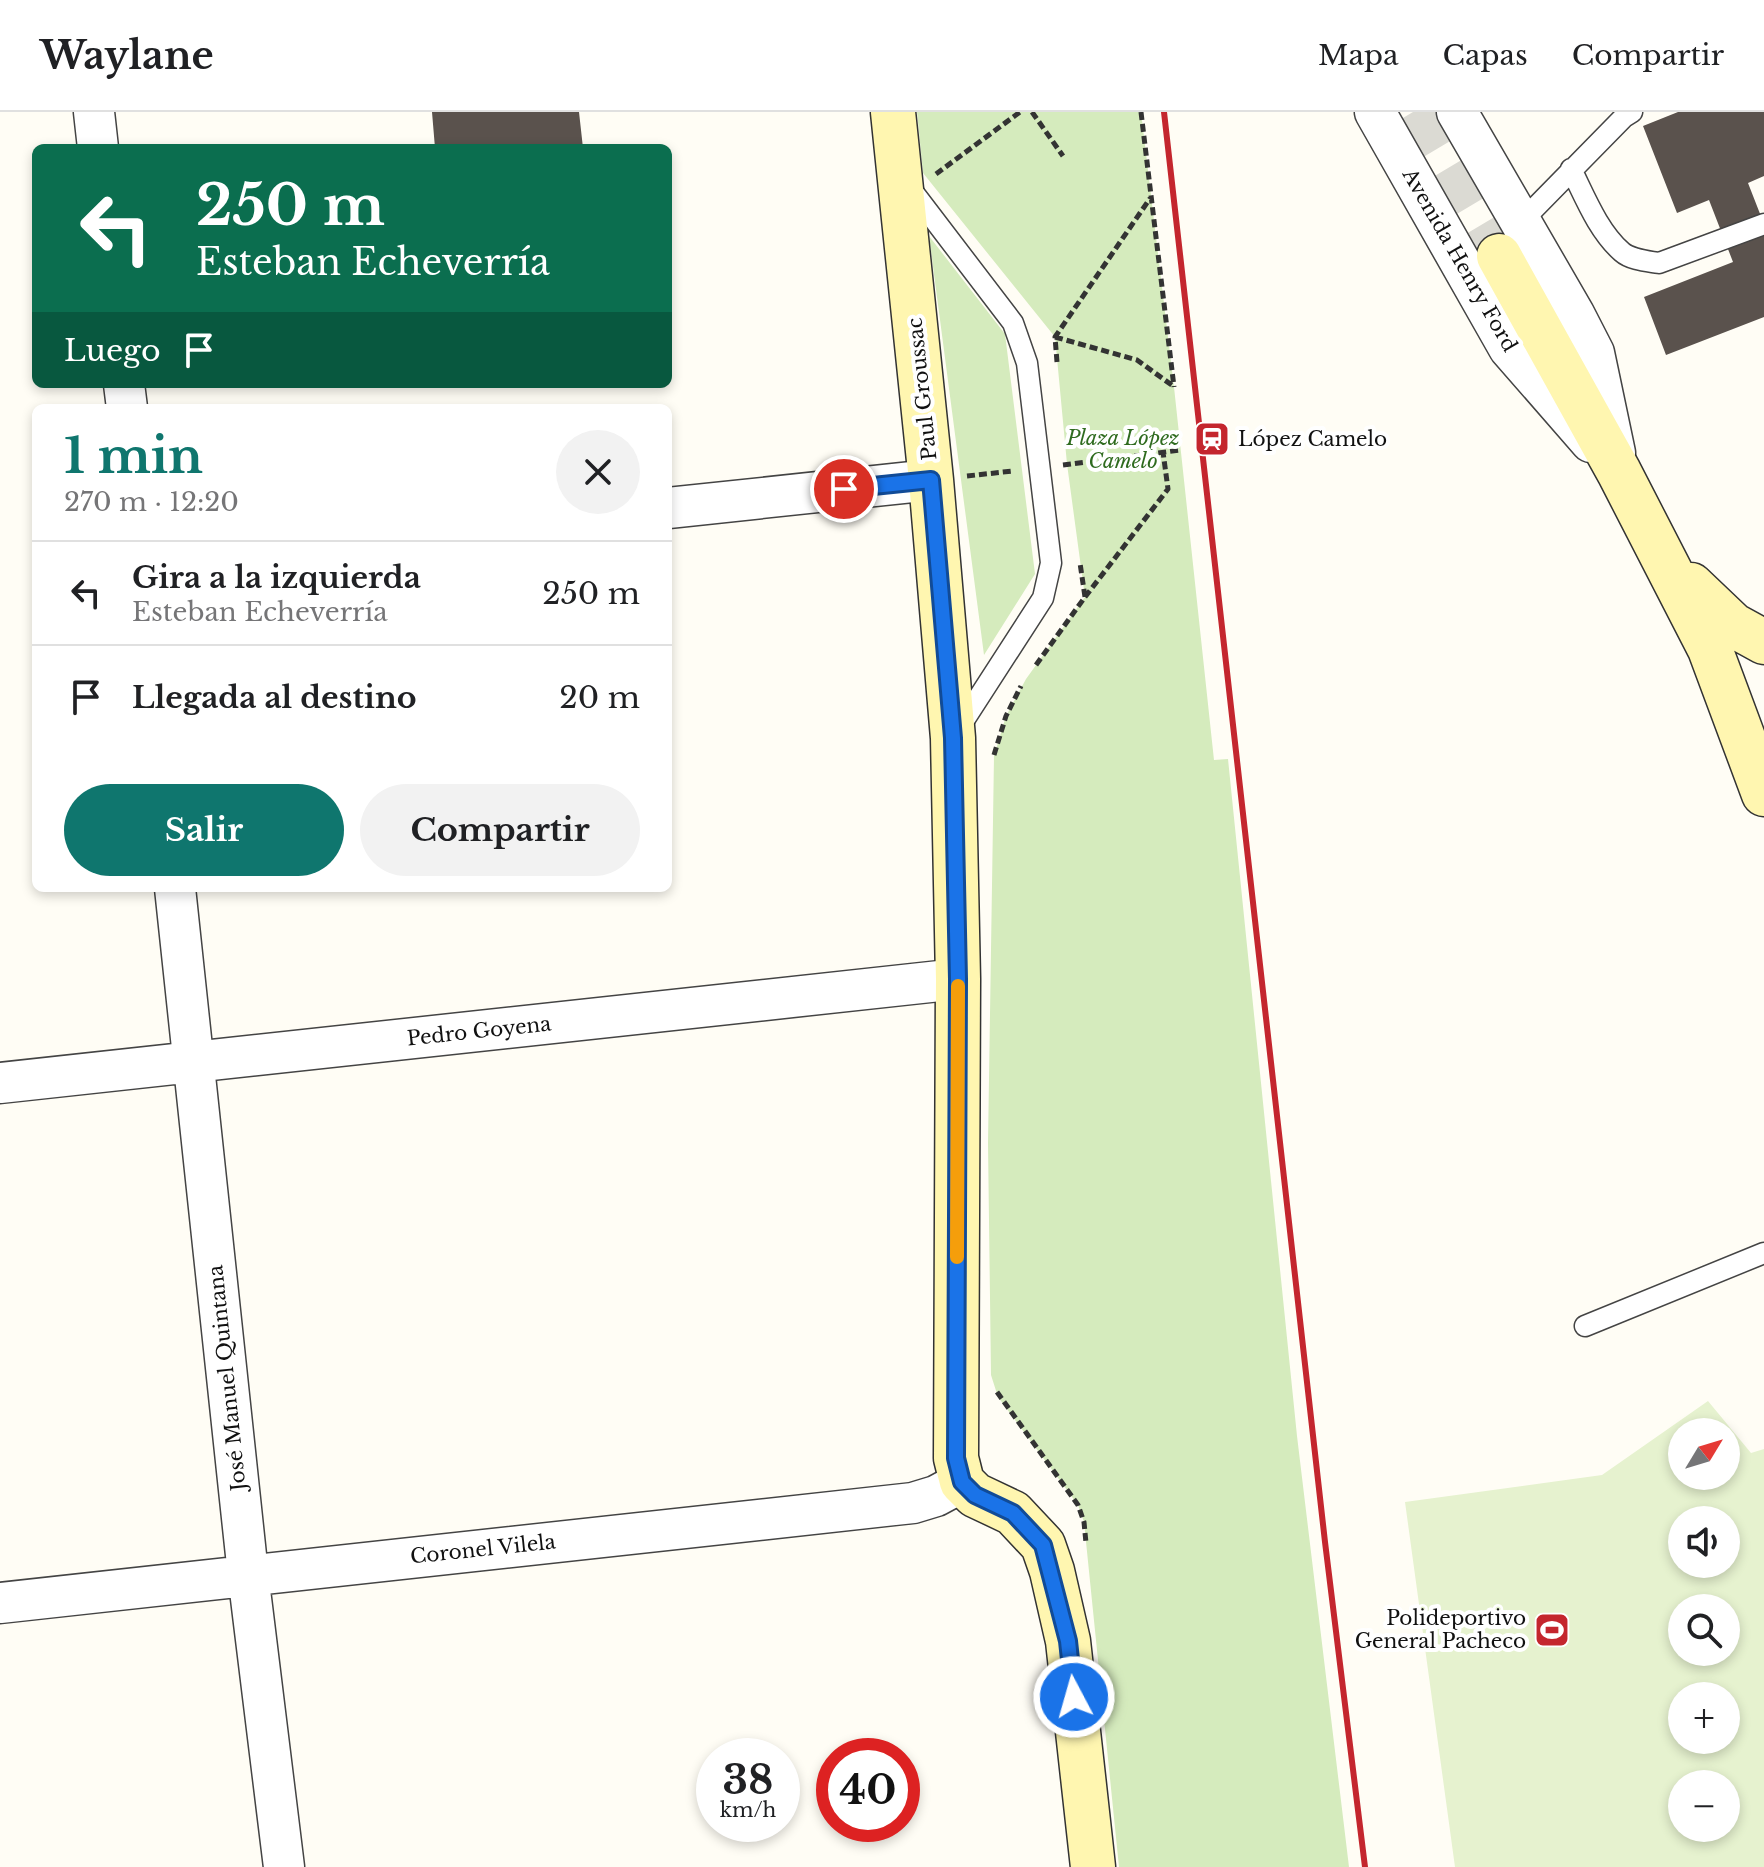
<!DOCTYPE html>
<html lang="es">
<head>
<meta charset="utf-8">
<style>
  :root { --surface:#fff; --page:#f2f2f2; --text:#202124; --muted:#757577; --line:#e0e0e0; --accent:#0f766e }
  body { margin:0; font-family:"Libre Baskerville",serif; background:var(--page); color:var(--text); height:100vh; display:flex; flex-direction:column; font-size:30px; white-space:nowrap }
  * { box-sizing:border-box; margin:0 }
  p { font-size:26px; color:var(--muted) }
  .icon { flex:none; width:44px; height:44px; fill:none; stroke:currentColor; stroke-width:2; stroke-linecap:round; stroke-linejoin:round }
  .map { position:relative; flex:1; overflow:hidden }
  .drawer { position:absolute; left:32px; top:292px; width:640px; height:488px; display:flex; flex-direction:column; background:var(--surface); border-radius:12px; box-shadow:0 4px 12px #0003 }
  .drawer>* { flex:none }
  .banner { position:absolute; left:32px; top:32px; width:640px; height:244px; border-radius:12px; box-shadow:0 4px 12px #0003; background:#0b6e4f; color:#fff; overflow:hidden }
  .needle { width:52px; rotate:52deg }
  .tools { position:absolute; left:1668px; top:1306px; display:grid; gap:16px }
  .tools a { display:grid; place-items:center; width:72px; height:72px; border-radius:50%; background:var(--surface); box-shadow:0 4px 12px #0003; font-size:40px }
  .speed { position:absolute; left:696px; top:1626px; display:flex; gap:16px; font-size:40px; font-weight:700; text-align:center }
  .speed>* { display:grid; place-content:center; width:104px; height:104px; border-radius:50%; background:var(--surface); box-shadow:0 4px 12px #0003; line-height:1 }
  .speed small { font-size:20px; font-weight:400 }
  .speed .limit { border:12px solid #d22; background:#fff; color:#111 }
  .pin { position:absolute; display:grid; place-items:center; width:68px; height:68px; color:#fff; margin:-34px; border:4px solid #fff; border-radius:50%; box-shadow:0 2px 8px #0007 }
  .me { position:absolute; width:88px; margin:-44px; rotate:354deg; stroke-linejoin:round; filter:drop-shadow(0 0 6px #0008) }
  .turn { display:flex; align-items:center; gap:28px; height:168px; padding:0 32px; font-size:36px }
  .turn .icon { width:104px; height:104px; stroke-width:2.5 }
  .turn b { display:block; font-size:56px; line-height:68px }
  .then { display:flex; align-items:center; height:76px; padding:0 32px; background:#0003; gap:16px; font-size:30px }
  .round { display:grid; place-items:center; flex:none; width:84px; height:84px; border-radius:42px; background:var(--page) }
  .headline { display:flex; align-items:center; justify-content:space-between; height:136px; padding:0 32px }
  h1 { font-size:48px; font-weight:700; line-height:60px; color:var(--accent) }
  .primary-button { display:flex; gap:16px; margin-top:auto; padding:16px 32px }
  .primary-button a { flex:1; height:92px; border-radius:48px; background:var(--accent); color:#fff; font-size:32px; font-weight:700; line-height:92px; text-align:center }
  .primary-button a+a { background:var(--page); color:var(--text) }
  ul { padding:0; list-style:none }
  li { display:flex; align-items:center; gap:24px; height:104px; padding:0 32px; border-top:2px solid var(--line) }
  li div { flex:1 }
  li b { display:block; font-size:30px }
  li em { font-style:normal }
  header { display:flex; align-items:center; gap:48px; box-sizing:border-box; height:112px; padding:0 40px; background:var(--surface); border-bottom:2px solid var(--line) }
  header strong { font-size:38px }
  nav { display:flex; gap:44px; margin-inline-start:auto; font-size:28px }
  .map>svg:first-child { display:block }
  .green { fill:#d5ebbd }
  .pitch { fill:#e6f2cf; fill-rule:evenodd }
  .building { fill:#5a524d }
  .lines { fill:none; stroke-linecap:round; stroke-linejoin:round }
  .secondary-tunnel { stroke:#dbdad3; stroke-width:44; stroke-dasharray:44 22; stroke-linecap:butt }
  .lane-casing { stroke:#444; stroke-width:23 }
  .street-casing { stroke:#444; stroke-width:43 }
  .secondary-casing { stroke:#333; stroke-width:47 }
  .path { stroke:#333; stroke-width:5; stroke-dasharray:8 4; stroke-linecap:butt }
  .lane { stroke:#fff; stroke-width:20 }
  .street { stroke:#fff; stroke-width:40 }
  .secondary { stroke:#fff6b0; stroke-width:44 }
  .rail { stroke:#c4262e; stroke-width:6 }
  .route-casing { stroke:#114b97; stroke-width:20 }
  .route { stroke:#1a73e8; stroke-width:14 }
  .slow { stroke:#f59e0b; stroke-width:14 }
  .labels { text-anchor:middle; stroke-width:8; stroke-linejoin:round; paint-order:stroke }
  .street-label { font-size:20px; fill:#111; stroke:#fff }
  .park-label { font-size:20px; font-style:italic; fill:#2f6b1f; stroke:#fff }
  .poi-label { font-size:20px; fill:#111; stroke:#fff; text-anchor:start }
</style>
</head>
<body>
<header>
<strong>Waylane</strong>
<nav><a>Mapa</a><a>Capas</a><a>Compartir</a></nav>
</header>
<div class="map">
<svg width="1764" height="1755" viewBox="0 0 1764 1755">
  <rect width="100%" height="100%" fill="#fffdf5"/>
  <path class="green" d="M 917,0 L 1141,0 L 1174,275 L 1214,648 L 1228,647 L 1297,1324 L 1349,1755 L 1119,1755 L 1084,1410 L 1078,1393 L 998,1285 L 991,1263 L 988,1031 L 994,644 L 1006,604 L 1026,567 L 1085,485 L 1067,352 L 1055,225 L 923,61 Z
    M 929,124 L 1005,222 L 1035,462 L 984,543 Z"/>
  <path class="pitch" d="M 1708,1289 L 1751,1341 L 1764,1337 L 1764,1755 L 1455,1755 L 1405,1390 L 1602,1363 ZM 1726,1320 L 1726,1364 L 1682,1364 L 1682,1320 ZM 1726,1408 L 1726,1452 L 1682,1452 L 1682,1408 ZM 1682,1496 L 1726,1496 L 1726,1540 L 1682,1540 ZM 1682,1584 L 1726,1584 L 1726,1628 L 1682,1628 ZM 1726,1672 L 1726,1716 L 1682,1716 L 1682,1672 Z"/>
  <path class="building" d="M 432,0 L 579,0 L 583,36 L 435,36 Z
    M 1678,0 L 1764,0 L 1764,64 L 1748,71 L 1764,112 L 1764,205 L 1666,243 L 1644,185 L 1733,150 L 1709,88 L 1677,101 L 1643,14 Z"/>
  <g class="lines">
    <path class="secondary-tunnel" d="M 1413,0 L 1499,144"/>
    <defs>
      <path id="lane" d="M 1571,57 C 1585,85 1598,119 1622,140 C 1631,148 1647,149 1659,151 L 1764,112
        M 910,76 L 1013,211 L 1027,251 L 1051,451 L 1043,486 L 957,619
        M 1521,110 L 1624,5 L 1632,0
        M 1585,1214 L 1764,1141"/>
      <path id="street" d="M 94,0 L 98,36
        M 1375,0 L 1509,236 L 1591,330
        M 1457,0 L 1574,202 L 1594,241 L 1615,341
        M 124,272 L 127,296
        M 668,396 L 931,368
        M 175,776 L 248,1462 L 284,1755
        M 0,971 L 958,867
        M 0,1491 L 913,1391 L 936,1384 L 962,1370"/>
      <path id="secondary" d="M 893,0 L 931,368 L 953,626 L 958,867 L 956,1346 L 962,1370 L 975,1383 L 1013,1401 L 1043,1433 L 1052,1459 L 1068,1529 L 1093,1755
        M 1499,144 L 1619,360 L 1710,537 L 1764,682
        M 1691,473 L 1733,513 L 1764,530"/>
    </defs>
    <use href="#lane" class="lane-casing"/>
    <use href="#street" class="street-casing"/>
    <use href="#secondary" class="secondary-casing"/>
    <path class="path" d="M 1032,0 L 1063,44
      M 1141,0 L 1174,275
      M 936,62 L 1020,0
      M 1055,225 L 1137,248 L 1173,274
      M 1057,250 L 1055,225 L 1151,85
      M 1063,353 L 1181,338
      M 967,364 L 1013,359
      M 1085,485 L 1168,377 L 1163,340
      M 1036,553 L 1085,485 L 1080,451
      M 994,643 L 1006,604 L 1021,574
      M 997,1280 L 1078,1393 L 1084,1410 L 1086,1431"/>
    <use href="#lane" class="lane"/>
    <use href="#street" class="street"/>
    <use href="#secondary" class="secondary"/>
    <path class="rail" d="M 1164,0 L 1325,1430 L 1365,1755"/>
  </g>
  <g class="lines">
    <defs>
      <path id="route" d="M 844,377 L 931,368 L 953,626 L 958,867 L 956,1346 L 962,1370 L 975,1383 L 1013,1401 L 1043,1433 L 1068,1529 L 1074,1585"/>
    </defs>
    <use href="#route" class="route-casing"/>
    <use href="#route" class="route"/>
    <path class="slow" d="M 957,1145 L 958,874"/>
  </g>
  <defs>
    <symbol id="station-square" viewBox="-11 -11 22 22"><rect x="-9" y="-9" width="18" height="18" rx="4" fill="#c4262e" stroke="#fff"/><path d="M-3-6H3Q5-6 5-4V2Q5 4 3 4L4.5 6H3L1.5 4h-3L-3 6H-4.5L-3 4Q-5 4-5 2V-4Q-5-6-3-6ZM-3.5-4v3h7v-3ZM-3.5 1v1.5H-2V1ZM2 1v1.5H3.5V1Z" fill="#fff"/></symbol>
    <symbol id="stadium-square" viewBox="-11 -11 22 22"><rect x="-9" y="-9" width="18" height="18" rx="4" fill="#c4262e" stroke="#fff"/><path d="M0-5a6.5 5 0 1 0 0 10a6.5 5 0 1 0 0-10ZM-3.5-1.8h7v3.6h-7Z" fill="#fff"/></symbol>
  </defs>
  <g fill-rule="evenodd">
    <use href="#station-square" x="1192" y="307" width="40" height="40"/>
    <use href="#stadium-square" x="1532" y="1498" width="40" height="40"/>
  </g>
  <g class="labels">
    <g class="street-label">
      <text transform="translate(1460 148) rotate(60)" y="7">Avenida Henry Ford</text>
      <text transform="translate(922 277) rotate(-96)" y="7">Paul Groussac</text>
      <text transform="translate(479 919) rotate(-6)" y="7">Pedro Goyena</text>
      <text transform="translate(227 1266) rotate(-96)" y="7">José Manuel Quintana</text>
      <text transform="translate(483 1437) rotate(-6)" y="7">Coronel Vilela</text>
    </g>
    <g class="park-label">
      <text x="1123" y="333">Plaza López<tspan x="1123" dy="23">Camelo</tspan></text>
    </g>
    <g class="poi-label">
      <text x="1238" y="334">López Camelo</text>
      <text x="1526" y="1513" text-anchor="end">Polideportivo<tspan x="1526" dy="23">General Pacheco</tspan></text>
    </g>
  </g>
</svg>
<div class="tools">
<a><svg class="needle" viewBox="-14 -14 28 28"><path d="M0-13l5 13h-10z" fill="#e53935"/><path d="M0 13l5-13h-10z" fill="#757577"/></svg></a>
<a><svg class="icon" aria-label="sound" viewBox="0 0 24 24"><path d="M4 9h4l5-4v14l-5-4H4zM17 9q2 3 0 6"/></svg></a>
<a><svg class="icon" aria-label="search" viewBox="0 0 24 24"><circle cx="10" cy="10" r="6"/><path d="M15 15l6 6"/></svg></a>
<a>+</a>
<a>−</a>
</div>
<div class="speed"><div>38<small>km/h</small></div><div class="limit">40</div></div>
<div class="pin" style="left:844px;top:377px;background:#d93025"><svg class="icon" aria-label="arrive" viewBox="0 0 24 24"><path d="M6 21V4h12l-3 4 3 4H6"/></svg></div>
<svg class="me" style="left:1074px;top:1585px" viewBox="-20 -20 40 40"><circle r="17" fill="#1a73e8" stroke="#fff" stroke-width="3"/><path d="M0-11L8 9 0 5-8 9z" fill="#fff"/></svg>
<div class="banner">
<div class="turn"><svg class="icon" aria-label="left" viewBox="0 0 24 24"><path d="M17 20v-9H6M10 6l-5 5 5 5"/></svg><div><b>250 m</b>Esteban Echeverría</div></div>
<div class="then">Luego<svg class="icon" aria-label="arrive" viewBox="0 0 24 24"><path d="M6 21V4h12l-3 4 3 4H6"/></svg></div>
</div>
<section class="drawer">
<div class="headline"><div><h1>1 min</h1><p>270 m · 12:20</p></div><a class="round"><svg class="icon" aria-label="close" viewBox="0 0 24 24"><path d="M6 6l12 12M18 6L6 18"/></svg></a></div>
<ul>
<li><svg class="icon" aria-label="left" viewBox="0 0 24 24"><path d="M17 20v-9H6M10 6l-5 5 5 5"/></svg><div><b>Gira a la izquierda</b><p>Esteban Echeverría</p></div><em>250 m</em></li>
<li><svg class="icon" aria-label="arrive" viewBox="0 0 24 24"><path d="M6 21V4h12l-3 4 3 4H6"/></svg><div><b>Llegada al destino</b></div><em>20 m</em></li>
</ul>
<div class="primary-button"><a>Salir</a><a>Compartir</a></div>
</section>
</div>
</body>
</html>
